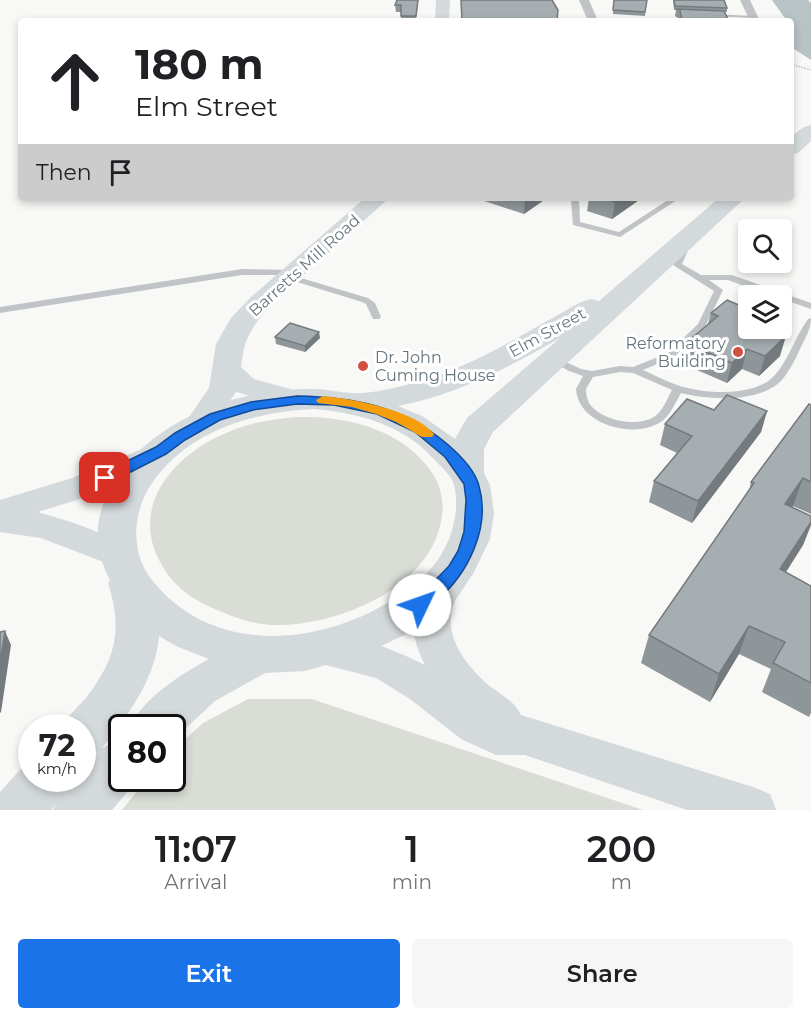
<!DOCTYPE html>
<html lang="en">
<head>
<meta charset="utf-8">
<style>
  :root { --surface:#fff; --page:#f6f6f6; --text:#202124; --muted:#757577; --accent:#1a73e8 }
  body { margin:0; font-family:Montserrat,sans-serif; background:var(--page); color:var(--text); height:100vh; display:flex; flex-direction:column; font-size:22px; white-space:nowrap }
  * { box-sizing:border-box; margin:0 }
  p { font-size:20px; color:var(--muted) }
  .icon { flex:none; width:33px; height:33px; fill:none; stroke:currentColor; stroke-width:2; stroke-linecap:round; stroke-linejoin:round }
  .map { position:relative; height:810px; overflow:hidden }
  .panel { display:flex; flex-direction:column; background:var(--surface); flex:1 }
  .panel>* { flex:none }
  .hud { position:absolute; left:18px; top:18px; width:776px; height:183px; border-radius:6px; box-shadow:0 3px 9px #0003; background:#fff; color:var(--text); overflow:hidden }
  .fabs { position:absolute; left:738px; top:219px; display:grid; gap:12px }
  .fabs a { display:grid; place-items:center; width:54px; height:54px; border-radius:6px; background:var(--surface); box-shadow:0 3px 9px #0003; font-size:30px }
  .speed { position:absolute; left:18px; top:714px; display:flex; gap:12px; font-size:30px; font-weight:700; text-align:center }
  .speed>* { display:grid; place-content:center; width:78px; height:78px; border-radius:50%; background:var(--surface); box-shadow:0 3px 9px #0003; line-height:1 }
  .speed small { font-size:15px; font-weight:400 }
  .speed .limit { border:3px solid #111; border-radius:9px; background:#fff; color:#111 }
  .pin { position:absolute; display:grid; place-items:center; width:51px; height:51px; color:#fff; margin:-26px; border-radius:12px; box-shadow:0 3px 9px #0006 }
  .me { position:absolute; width:66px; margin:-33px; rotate:48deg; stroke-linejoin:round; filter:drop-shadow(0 0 4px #0008) }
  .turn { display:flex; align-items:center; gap:21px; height:126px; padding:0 18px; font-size:27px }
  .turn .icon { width:78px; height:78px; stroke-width:2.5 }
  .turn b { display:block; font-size:42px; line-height:51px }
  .then { display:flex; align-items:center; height:57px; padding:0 18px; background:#0003; gap:12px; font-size:22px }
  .eta { display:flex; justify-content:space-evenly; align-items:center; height:102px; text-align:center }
  .eta b { font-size:36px; font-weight:600; line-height:42px }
  .action { display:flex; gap:12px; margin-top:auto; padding:12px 18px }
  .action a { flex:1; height:69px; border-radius:6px; background:var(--accent); color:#fff; font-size:24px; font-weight:600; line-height:69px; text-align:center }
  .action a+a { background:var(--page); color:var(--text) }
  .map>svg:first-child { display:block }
  .green { fill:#d9ddd6 }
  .water { fill:#b7c3c5 }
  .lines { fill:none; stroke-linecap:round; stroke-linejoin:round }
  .path { stroke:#babdbf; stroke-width:1.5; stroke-dasharray:1.5 1.5; stroke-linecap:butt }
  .lane { fill:#c0c4c7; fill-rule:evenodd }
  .street { fill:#c0c4c7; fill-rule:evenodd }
  .secondary { fill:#d4d9db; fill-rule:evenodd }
  .highway { fill:#d4d9db; fill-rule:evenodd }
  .wall { fill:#8f9699 }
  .shaded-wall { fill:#747a7d }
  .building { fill:#a6aeb2; stroke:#747a7d; stroke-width:1.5 }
  .route { fill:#1a73e8; stroke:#114b97; stroke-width:1.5 }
  .slow { fill:#f59e0b }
  .poi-dot { fill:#cf513f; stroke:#fff; stroke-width:2 }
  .labels { text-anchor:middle; stroke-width:6; stroke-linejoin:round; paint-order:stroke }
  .street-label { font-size:16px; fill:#66767d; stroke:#fff }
  .poi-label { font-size:16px; fill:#66767d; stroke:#fff; text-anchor:end }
</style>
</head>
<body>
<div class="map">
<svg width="811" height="810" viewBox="0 0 811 810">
  <rect width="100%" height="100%" fill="#f8f8f6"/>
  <path class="green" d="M 297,417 C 334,416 374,423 405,445 C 431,465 448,488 441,522 C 427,591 334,627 271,625 C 249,624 222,613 202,603 C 180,592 164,574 155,551 C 134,496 183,449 231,431 C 252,422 274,419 297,417 Z
    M 248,699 L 312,699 L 643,810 L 122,810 L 147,779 L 172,778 L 173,750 L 203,723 Z"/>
  <path class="water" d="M 772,0 L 808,0 L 811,3 L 811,60 L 791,47 L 790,21 L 787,21 Z"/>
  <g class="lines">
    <path class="path" d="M 790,64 L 811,70"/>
    <path class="lane" d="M 710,14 L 754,16 L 756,17 L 754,18 L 712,16 Z
      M 566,198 L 579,199 L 580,222 L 619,232 L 671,198 L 680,198 L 620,237 L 573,225 L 571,201 Z
      M 683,244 L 689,244 L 690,246 L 682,264 L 701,275 L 732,275 L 811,303 L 811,309 L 782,299 L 782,296 L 771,296 L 728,280 L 709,280 L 723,290 L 705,327 L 674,357 L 643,370 C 655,375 665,381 677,385 C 703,394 755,398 775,375 C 789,359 795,337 808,319 L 811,318 C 811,330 805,338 800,349 C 795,360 789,372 781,381 C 759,403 708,400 681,393 C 675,403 670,417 659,423 C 632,439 578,424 576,389 L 583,376 L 569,371 L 549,360 L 551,358 L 557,358 L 581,369 L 592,371 L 620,366 L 633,367 L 668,353 L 698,324 L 714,291 L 673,265 ZM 620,372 L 633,373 L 672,390 C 667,399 663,411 654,417 C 636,428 600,420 589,403 C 587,399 586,394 586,389 L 593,377 Z
      M 242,269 L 296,270 L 296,274 L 291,275 L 368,298 L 375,303 L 381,317 L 379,319 L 373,319 L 366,304 L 362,302 L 284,278 L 284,275 L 242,275 L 0,313 L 0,307 Z"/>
    <path class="street" d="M 579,0 L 589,0 L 598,21 L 588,21 Z
      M 740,0 L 750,0 L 760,21 L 750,21 Z"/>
    <path class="secondary" d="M 436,0 L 450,0 L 449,21 L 435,21 Z
      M 365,198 L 389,198 L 269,307 C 250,329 244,339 241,367 L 254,379 L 308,394 L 312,400 L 308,406 L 297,409 L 236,392 L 209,433 L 198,436 L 187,433 L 183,426 L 209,388 L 216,344 L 231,318 L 251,297 Z
      M 161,441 L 172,444 L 177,451 L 172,458 L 96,494 L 38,512 L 74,523 L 132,545 L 137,555 L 132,565 L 119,568 L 41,538 L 0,532 L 0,500 L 72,478 Z
      M 449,567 L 462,571 L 468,581 C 464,588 459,594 455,601 C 440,634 467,667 491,687 C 503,696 515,702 521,715 L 753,787 L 770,794 L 776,810 L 687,810 L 525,755 L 496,755 L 461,739 L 410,699 L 376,678 L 310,661 L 304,649 L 310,637 C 314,636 319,633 323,633 C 347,630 404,654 425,665 C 406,628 411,604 436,571 Z"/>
    <path class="highway" d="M 811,125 L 811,141 L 798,153 L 790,154 L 790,137 L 804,127 Z
      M 719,198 L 745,198 L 493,432 L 484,449 L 484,473 L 490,485 L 494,513 L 490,539 L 473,574 L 457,596 L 436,615 L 413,631 L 364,654 L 305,671 L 265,673 L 215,701 L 172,741 L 172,728 L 129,728 C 144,697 180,675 209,659 L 176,646 L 159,636 C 156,678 127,717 102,748 L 122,739 L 122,778 L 139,778 L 112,810 L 53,810 L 56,804 L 51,810 L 0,810 L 0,792 L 28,761 L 32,760 L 32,778 L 71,778 L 68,785 L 74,778 L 82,778 L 82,769 L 98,753 L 82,758 L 82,728 L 62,728 C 67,716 78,707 86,698 C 116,659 123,630 108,583 L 110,580 C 93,548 94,516 112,485 C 152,418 239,388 314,389 C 326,389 338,392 350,393 C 366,395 396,388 413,383 C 472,368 528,331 581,302 L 591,299 L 599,301 ZM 560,338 L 467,418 L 455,439 L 422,416 L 398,406 C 457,395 509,367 560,338 ZM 314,409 C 357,413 402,424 433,458 C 439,465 449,473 453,482 C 457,493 457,511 454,522 C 447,557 424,580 395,598 C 322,646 213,657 152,580 C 130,553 132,512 152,483 C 189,430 252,412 314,409 Z"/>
  </g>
  <path class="wall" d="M 397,0 L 418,0 L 416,21 L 401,21 L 401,12 L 396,12 L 395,5 Z
    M 614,0 L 647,0 L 645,16 L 613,14 Z
    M 673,0 L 724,0 L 727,8 L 727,12 L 724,12 L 729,21 L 679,21 L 678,18 L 675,16 L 676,10 L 674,10 Z
    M 475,198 L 547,198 L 524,214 Z
    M 589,198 L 642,198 L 612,219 L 587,211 Z
    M 727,300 L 780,356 L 759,376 L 742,369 L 727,383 L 681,363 L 686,343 L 708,324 L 711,313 Z
    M 275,337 L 320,338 L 305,352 L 276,344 Z
    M 811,405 L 811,514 L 793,506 L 793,507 L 811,516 L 811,525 L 803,545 L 786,572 L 811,586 L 811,713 L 809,717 L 762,692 L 771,669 L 739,654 L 710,702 L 641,663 L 649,635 L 749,491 L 751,482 Z
    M 767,411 L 761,432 L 692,523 L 649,502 L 654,481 L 677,453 L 660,445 L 665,424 Z"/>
  <path class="shaded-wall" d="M 525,198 L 547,198 L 524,214 Z
    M 620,198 L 642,198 L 612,219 L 615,202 Z
    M 319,332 L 320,338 L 305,352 L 305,346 Z
    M 786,336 L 780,356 L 759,376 L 765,356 Z
    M 747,349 L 742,369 L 727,383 L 732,363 Z
    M 767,411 L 761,432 L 692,523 L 698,501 Z
    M 803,478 L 793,506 L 775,532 L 785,504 Z
    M 811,522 L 811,525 L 803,545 L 770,597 L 780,569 Z
    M 749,626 L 739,654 L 710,702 L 719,674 Z
    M 5,631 L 11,645 L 1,712 L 0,713 L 0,664 Z"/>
  <path class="building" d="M 397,0 L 418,0 L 416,16 L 401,16 L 401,5 L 395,5 Z
    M 461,0 L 552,0 L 558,10 L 557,21 L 462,21 Z
    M 614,0 L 647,0 L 645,12 L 613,10 Z
    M 674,0 L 724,0 L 727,8 L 675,6 Z
    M 676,9 L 724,11 L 729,21 L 682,21 L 680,10 Z
    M 603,198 L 620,198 L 615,202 Z
    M 727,300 L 748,309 L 748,328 L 765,328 L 786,336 L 765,356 L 747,349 L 732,363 L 686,343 L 718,316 L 711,313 Z
    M 290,323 L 319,332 L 305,346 L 275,337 Z
    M 727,395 L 767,411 L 698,501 L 654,481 L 692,436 L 665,424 L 687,399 L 714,410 Z
    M 809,404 L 811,405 L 811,482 L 803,478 L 785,504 L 811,516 L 811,522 L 780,569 L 811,586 L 811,683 L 773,663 L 785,642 L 749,626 L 719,674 L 649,635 L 754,483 L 751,482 Z
    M 5,631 L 0,664 L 0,632 Z"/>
  <path class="route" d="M 297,396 C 354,397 401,406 446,443 C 459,454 475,469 479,486 C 491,527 468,574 437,600 C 429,607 424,613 414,610 L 411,605 L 449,566 L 458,551 L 464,532 L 466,500 L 464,484 L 445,457 L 415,432 L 377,414 L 334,405 L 297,404 L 253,410 L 220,420 L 185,440 L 166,454 L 111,482 L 100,482 L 98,478 L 100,474 L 156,447 L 175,433 L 210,414 L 251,402 Z"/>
  <path class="slow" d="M 323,396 C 353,399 415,410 434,434 L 432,437 L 422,437 L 396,422 L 376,414 L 352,407 L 318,403 L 316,400 Z"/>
  <g class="poi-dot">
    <circle cx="738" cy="352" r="6"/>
    <circle cx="363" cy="366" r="6"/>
  </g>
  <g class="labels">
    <g class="street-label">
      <text transform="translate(304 265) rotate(-42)" y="6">Barretts Mill Road</text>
      <text transform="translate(547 332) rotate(-29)" y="6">Elm Street</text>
    </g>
    <g class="poi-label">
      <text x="726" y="349">Reformatory<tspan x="726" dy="18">Building</tspan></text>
      <text x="375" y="363" text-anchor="start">Dr. John<tspan x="375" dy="18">Cuming House</tspan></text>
    </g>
  </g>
</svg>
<div class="fabs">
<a><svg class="icon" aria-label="search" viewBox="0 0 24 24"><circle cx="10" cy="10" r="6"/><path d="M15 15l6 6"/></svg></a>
<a><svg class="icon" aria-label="layers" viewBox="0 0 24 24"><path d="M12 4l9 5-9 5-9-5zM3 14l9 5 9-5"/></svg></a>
</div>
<div class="speed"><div>72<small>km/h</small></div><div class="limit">80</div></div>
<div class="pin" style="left:105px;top:478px;background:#d93025"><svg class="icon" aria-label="arrive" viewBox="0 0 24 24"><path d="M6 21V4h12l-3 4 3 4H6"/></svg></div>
<svg class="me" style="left:420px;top:605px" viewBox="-20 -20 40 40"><circle r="19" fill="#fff"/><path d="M0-13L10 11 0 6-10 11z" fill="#1a73e8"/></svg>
<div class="hud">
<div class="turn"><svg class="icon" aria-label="ahead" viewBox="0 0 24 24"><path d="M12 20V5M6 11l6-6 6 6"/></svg><div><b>180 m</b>Elm Street</div></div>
<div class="then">Then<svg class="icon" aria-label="arrive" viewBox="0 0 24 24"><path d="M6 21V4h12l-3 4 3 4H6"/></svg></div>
</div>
</div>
<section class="panel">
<div class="eta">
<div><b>11:07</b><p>Arrival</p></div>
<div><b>1</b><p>min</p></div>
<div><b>200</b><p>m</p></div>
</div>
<div class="action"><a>Exit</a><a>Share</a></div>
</section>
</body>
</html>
